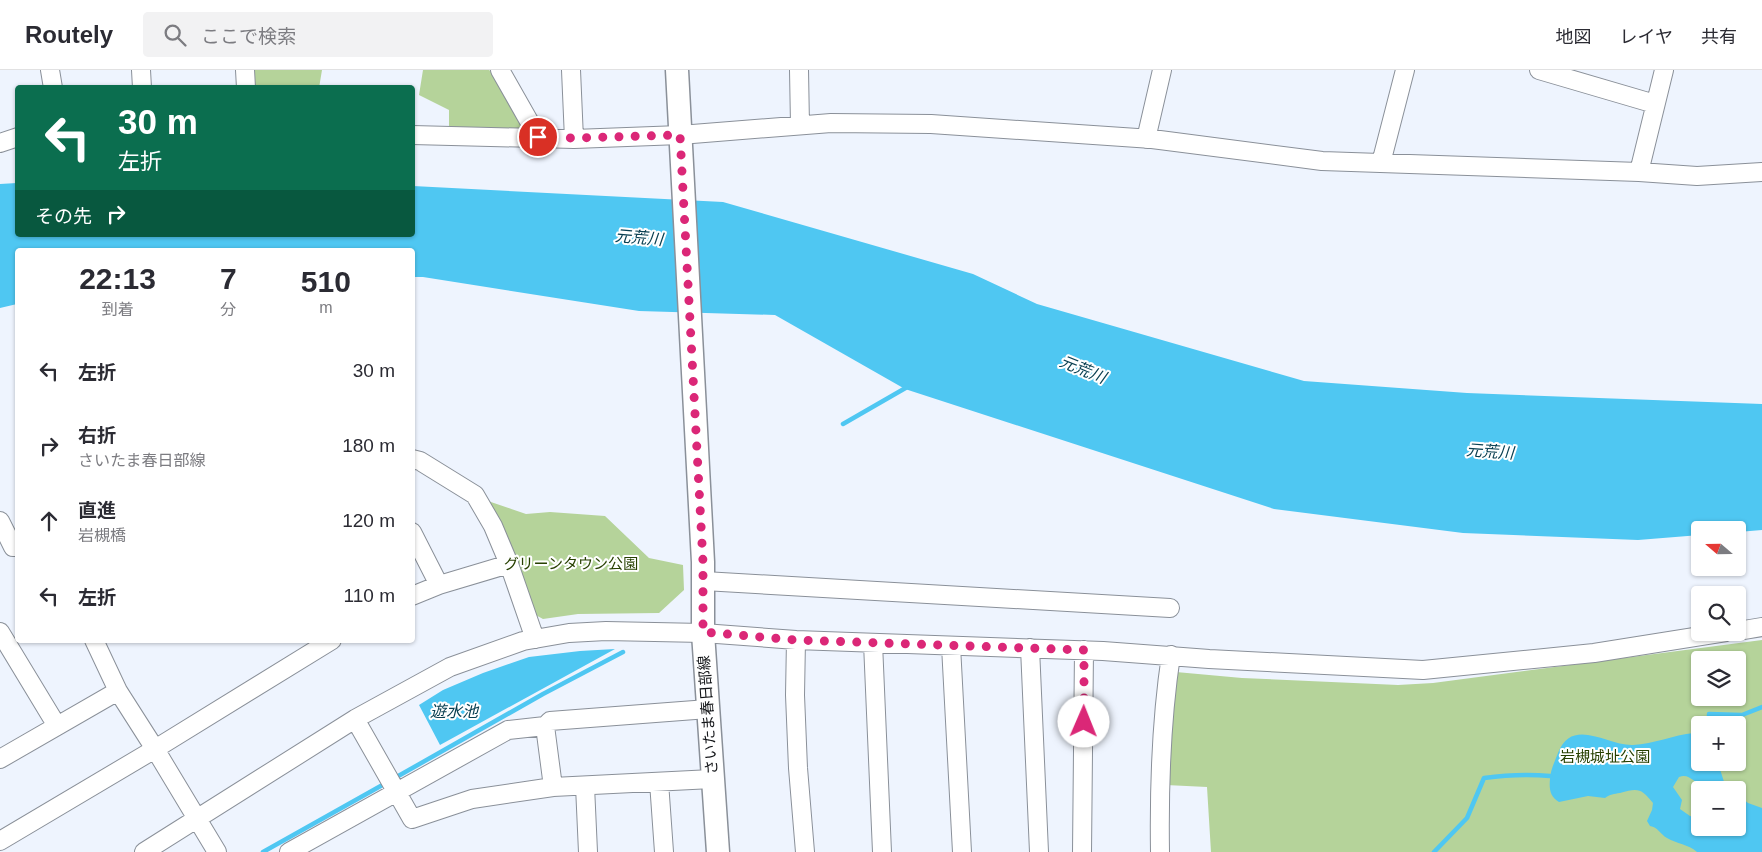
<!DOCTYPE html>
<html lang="ja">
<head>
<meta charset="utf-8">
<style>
  :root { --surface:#fff; --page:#f2f2f3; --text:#2b2b33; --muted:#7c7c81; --line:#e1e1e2 }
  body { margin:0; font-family:Arial,"Noto Sans JP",sans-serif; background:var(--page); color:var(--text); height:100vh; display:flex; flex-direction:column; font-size:19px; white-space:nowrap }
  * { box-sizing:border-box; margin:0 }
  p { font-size:16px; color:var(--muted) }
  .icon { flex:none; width:28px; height:28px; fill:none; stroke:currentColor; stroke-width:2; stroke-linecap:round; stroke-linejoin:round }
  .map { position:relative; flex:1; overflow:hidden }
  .panel { position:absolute; left:15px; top:178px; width:400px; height:395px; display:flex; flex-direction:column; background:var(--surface); border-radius:5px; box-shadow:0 1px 4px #0004 }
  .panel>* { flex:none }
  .top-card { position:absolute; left:15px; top:15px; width:400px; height:152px; border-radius:5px; box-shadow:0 1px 4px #0004; background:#0b6e4f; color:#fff; overflow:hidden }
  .needle { width:32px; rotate:290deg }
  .tools { position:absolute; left:1691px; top:451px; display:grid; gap:10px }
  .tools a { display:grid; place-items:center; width:55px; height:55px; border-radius:5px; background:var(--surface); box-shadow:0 1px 4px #0004; font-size:25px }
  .pin { position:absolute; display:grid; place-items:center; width:42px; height:42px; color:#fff; margin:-21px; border:2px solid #fff; border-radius:50%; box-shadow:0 1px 5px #0007 }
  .me { position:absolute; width:55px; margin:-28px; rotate:1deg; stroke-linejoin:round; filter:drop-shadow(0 0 4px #0008) }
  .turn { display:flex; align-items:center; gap:18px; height:105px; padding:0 20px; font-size:22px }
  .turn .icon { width:65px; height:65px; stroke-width:2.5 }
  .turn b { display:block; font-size:35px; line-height:42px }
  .then { display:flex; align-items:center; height:48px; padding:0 20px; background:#0003; gap:10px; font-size:19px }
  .eta { display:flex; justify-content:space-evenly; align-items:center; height:85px; text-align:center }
  .eta b { font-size:30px; font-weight:800; line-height:35px }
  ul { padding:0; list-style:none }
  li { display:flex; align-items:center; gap:15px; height:75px; padding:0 20px }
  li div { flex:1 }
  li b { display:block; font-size:19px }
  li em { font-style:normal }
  header { display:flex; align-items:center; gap:30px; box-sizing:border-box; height:70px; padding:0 25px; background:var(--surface); border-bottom:1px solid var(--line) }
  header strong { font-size:24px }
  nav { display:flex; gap:28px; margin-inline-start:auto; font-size:18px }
  .search { width:350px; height:45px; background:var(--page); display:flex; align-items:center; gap:12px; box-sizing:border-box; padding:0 18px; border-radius:5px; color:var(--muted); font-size:19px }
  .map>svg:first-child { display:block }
  .green { fill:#b5d39a; fill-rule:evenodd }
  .water { fill:#4fc7f2 }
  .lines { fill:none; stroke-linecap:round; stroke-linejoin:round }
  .stream { stroke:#4fc7f2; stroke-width:4.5 }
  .minor-casing { stroke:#8a9099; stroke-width:20 }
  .major-casing { stroke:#8a9099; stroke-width:25 }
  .minor { stroke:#fff; stroke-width:18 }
  .major { stroke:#fff; stroke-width:22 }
  .route { stroke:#db2777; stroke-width:9; stroke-dasharray:0 16.2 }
  .labels { text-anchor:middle; stroke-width:4; stroke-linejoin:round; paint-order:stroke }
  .park-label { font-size:15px; fill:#274001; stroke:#fff }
  .street-label { font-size:15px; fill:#131518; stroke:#fff }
  .water-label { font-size:16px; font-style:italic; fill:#0a4052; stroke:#fff }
</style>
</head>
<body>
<header>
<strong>Routely</strong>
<div class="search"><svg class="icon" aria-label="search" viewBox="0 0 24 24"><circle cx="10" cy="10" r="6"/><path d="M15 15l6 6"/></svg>ここで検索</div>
<nav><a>地図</a><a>レイヤ</a><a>共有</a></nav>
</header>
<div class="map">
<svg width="1762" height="782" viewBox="0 0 1762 782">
  <rect width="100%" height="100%" fill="#eef4fe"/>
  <path class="green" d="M 250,0 L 322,0 L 319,18 L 251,17 Z
    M 423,0 L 489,0 L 501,10 L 522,52 L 519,62 L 449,58 L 449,40 L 419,25 Z
    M 485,430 L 526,444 L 550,442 L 605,446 L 649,488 L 683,495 L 684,520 L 659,543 L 578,544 L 543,549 L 532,543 L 520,498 Z
    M 1762,570 L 1762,782 L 1211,782 L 1207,717 L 1166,715 L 1170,679 L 1176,602 L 1242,608 L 1398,615 L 1433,613 ZM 1700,590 L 1738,590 L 1738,628 L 1700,628 ZM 1700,655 L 1738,655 L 1738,692 L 1700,692 ZM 1700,720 L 1738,720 L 1738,758 L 1700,758 Z"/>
  <path class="water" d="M 17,113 L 18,165 L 412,165 L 413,116 L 723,132 L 973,204 L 1037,234 L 1304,311 L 1467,323 L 1762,334 L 1762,460 L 1738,462 L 1738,460 L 1700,460 L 1700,465 L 1638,470 L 1463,463 L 1274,439 L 905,319 L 775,245 L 639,241 L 423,207 L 413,207 L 412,180 L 18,180 L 17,234 L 0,238 L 0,114 Z
    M 615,579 L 440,675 L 419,635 L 443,620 L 483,603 L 529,587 L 580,581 Z
    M 1694,663 L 1700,666 L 1700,692 L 1718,693 L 1726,718 L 1729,720 L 1703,720 L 1702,715 C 1693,713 1690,703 1679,707 L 1673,717 L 1682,730 L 1680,739 L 1690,746 L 1700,748 L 1700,758 L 1738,758 L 1738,725 L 1748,733 L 1762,738 L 1762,782 L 1697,782 C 1688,774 1677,774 1667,768 C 1660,764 1658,757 1650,756 L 1647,751 L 1652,740 L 1653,733 C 1641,718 1638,718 1620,723 C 1614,724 1610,724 1605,728 L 1588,726 L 1559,732 C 1550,727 1549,719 1550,709 C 1550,701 1555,691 1558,683 C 1572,646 1608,676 1633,675 C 1654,674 1673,665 1694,663 Z"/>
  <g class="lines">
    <path class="stream" d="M 843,354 L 909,316
      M 1709,655 L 1709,644 L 1742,645 L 1762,637
      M 393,709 L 543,624 L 623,582
      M 263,782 L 386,713
      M 1434,782 L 1467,748 L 1484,708 C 1506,705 1528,704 1550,706"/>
    <defs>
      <path id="minor" d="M 50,0 L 53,18
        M 141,0 L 142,18
        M 245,0 L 246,18
        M 500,0 L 538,67
        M 571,0 L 574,69
        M 799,0 L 800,55
        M 1539,0 L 1655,34
        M 412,65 L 574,69 L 680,65 L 831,53 L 931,54 L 1152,69 L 1322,91 L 1639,102 L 1697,106 L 1762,102
        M 1146,69 L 1162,0
        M 0,73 L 18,67
        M 1381,93 L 1405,0
        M 1639,102 L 1664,0
        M 412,389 L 420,391 L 475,425 L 493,456 L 509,494 L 535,569
        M 0,451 L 13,477 L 18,477
        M 412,462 L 439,515
        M 704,511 L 1170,538
        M 412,526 L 439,515 L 509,494
        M 1738,561 L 1762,557
        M 0,562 L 57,656
        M 94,570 L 118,621 L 155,679 L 217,782
        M 796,570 L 795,625 L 798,698 L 805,782
        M 873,573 L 882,782
        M 951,576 L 962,782
        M 1030,578 L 1039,782
        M 355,649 L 412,749 L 472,729 L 553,717 L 712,709
        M 545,656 L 553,717
        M 0,689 L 118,621
        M 659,712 L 664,782
        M 585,716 L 588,782
        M 0,771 L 155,679 L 332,570
        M 144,782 L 355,649 L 450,597 L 523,571 L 569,563 L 606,561 L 703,563 L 796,570 L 1103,581 L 1209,589 L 1423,600 L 1594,583 L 1726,562
        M 289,782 L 508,660 L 545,656 L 550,651 L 708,639
        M 1082,782 L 1084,580
        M 1160,782 C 1159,716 1161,651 1171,585"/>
      <path id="major" d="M 677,0 L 703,492 L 703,563 L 718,782"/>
    </defs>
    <use href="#minor" class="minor-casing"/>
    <use href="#major" class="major-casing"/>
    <use href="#minor" class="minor"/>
    <use href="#major" class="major"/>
  </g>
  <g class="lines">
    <path class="route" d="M 538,67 L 574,68 L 680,65 L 703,492 L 703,562 L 796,570 L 1084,580 L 1084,652"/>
  </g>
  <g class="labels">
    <g class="park-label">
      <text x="571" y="499">グリーンタウン公園</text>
      <text x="1605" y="692">岩槻城址公園</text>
    </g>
    <g class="street-label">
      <text transform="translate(708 645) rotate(-94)" y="5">さいたま春日部線</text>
    </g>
    <g class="water-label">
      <text transform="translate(639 167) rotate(5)" y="6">元荒川</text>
      <text transform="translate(1083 299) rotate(22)" y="6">元荒川</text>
      <text transform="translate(1490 381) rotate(4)" y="6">元荒川</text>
      <text x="454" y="647">遊水池</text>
    </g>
  </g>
</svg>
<div class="tools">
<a><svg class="needle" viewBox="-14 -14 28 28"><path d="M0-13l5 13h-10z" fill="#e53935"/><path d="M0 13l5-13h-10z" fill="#7c7c81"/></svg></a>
<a><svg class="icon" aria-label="search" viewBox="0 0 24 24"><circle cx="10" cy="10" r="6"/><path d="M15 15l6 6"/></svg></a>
<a><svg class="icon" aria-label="layers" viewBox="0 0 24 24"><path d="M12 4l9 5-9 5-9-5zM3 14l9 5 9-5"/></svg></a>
<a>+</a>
<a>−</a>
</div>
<div class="pin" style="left:538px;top:67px;background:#d93025"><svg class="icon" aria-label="arrive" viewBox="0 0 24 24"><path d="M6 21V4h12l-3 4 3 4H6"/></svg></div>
<svg class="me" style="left:1084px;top:652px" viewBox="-20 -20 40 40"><circle r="19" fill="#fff"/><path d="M0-13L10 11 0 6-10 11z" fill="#db2777"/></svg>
<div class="top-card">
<div class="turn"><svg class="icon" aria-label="left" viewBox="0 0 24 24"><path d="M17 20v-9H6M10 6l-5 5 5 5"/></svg><div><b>30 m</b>左折</div></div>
<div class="then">その先<svg class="icon" aria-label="right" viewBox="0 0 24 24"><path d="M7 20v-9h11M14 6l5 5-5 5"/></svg></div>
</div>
<section class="panel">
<div class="eta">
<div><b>22:13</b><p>到着</p></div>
<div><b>7</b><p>分</p></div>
<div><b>510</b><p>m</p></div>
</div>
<ul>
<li><svg class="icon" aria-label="left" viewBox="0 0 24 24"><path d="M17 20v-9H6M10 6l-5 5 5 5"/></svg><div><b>左折</b></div><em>30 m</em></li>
<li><svg class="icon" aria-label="right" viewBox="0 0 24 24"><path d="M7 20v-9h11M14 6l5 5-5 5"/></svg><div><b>右折</b><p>さいたま春日部線</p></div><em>180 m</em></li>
<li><svg class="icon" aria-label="ahead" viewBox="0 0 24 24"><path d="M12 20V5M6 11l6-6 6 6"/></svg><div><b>直進</b><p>岩槻橋</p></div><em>120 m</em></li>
<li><svg class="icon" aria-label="left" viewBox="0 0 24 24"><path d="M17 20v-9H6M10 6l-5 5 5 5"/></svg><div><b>左折</b></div><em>110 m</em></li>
</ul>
</section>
</div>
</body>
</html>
